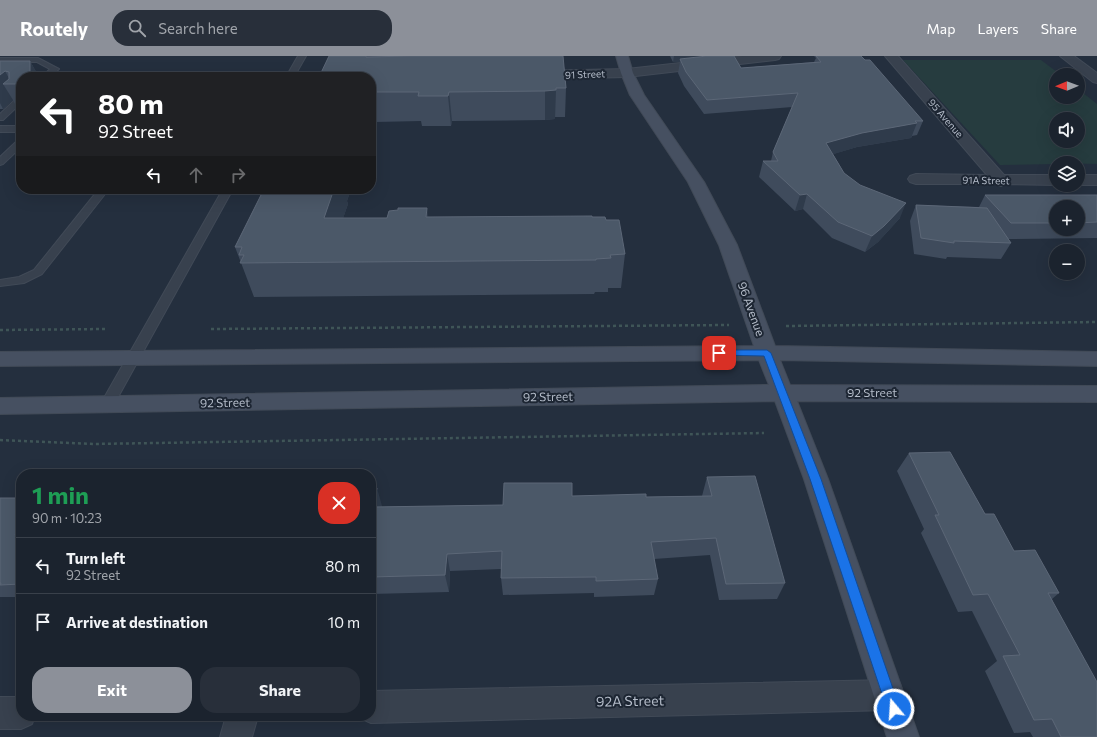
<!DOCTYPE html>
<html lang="en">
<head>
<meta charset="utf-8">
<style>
  :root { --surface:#1b232e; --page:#282f3a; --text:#f1f3f6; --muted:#a0a4aa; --line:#39404a; --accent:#8c9099 }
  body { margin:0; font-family:Commissioner,sans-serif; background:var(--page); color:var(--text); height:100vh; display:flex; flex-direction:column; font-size:15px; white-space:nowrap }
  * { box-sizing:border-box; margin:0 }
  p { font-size:13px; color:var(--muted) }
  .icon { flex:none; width:22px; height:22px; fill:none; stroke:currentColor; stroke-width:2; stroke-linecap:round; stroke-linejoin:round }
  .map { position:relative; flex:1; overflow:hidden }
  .panel { position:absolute; left:16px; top:413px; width:360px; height:252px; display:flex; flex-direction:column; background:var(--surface); border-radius:16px; box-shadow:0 4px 16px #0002,0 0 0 1px var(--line) }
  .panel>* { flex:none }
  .top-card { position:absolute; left:16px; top:16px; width:360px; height:122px; border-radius:16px; box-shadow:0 4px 16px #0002,0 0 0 1px var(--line); background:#202124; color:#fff; overflow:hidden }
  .needle { width:26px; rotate:269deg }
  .tools { position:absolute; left:1049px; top:12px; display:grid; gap:8px }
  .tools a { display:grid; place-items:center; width:36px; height:36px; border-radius:50%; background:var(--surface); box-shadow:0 4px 16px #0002,0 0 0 1px var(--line); font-size:20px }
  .pin { position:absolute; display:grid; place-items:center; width:34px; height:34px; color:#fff; margin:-17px; border-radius:8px; box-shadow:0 2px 6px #0006 }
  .me { position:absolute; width:44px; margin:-22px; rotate:342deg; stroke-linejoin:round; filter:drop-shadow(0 0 3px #0008) }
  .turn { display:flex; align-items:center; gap:14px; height:84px; padding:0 16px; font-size:18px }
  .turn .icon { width:52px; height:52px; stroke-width:2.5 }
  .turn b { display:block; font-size:28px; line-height:34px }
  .lanes { display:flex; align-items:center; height:38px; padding:0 16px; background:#0003; justify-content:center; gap:20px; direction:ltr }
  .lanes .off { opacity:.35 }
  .round { display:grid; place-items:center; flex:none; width:42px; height:42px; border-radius:16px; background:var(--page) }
  .overview { display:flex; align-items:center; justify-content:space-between; height:68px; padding:0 16px }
  h1 { font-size:24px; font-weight:700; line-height:30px; color:#1e9e55 }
  .button { display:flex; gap:8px; margin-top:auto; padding:8px 16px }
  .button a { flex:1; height:46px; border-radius:16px; background:var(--accent); color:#fff; font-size:16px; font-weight:700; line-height:46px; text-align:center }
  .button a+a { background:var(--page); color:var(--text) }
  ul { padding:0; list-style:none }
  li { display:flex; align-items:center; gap:12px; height:56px; padding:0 16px; border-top:1px solid var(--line) }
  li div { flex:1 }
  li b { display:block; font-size:15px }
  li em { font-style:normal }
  header { display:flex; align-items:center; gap:24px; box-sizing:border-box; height:56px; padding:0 20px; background:var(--accent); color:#fff }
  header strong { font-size:19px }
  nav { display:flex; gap:22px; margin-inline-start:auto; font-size:14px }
  .search { width:280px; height:36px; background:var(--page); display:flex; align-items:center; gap:10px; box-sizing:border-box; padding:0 14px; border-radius:16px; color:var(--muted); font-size:15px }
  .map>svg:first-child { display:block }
  .green { fill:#263c3f; fill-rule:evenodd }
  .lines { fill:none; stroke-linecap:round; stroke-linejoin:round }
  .lane-casing { stroke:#414a57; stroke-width:2 }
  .street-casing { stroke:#414a57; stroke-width:2 }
  .secondary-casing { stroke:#414a57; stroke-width:2 }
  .path { stroke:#3f5557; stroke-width:2.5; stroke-dasharray:3 3; stroke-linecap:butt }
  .lane { fill:#38414e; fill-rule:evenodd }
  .street { fill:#38414e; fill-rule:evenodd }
  .secondary { fill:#465061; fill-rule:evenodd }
  .wall { fill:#3f4b5c; fill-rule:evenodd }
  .shaded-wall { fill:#2f3b4b }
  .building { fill:#4b5868; stroke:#5c6777 }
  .route { fill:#1a73e8; stroke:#114b97 }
  .labels { text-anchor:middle; stroke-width:4; stroke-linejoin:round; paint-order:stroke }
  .far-street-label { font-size:10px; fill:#b4bcc9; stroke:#1d2633 }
  .street-label { font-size:12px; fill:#b4bcc9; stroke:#1d2633 }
  .near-street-label { font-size:14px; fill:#b4bcc9; stroke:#1d2633 }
</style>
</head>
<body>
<header>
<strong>Routely</strong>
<div class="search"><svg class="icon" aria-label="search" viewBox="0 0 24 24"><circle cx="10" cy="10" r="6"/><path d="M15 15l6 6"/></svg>Search here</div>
<nav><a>Map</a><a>Layers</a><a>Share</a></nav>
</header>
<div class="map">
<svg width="1097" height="681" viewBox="0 0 1097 681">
  <rect width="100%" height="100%" fill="#242f3e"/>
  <path class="green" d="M 903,4 L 1041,4 L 1061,19 L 1056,19 L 1056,41 L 1078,41 L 1078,33 L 1097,48 L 1097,108 L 1056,107 L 1056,108 L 1000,109 ZM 1056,63 L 1078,63 L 1078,85 L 1056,85 Z"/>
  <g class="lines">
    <defs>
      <path id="lane" d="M 298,0 L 306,0 L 294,21 L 286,21 Z
        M 0,2 L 38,2 L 59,13 L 50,21 L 42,21 L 50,13 L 37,6 L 0,6 Z
        M 18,41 L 21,41 L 21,47 L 3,64 L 0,64 L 0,58 Z
        M 0,70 L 21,70 L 21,76 L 0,76 Z
        M 21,83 L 21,91 L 3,108 L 0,109 L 0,101 L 18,84 Z
        M 99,133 L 109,133 L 42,218 L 24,227 L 0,230 L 0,224 L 19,221 L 34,214 Z
        M 223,133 L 233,133 L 112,352 L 107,354 L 102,352 L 100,349 Z"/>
      <path id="street" d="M 743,0 L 781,0 L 779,3 L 775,4 L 627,21 L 535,23 L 531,22 L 529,19 L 531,16 L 535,15 L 627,13 Z
        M 885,0 L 898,0 L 1004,119 L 1056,119 L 1056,129 L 1006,128 L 1001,130 L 995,128 L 916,128 L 910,126 L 908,123 L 910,120 L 916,118 L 987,119 Z
        M 1060,0 L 1074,0 L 1097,17 L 1097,27 L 1093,26 Z
        M 1078,119 L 1097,119 L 1097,129 L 1078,129 Z
        M 889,624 L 900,628 L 904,639 L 900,650 L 889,654 L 371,667 L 360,662 L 359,660 L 371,660 L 371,635 Z
        M 0,641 L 21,641 L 21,660 L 35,660 L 32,668 L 21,673 L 0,673 Z
        M 226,660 L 258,660 L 252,681 L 220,681 Z"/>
      <path id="secondary" d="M 616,0 L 628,0 L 633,17 L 644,39 L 704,126 L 737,189 L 775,290 L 1097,296 L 1097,310 L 780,304 L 790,329 L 1097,330 L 1097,346 L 797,345 L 828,423 L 919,681 L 887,681 L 804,423 L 775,345 L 0,358 L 0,342 L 769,329 L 759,304 L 0,310 L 0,296 L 754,290 L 719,189 L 688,126 L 630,39 L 621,17 Z"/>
    </defs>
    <use href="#lane" class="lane-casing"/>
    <use href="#street" class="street-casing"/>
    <use href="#secondary" class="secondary-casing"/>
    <path class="path" d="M 786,270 L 1097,266
      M 211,273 L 729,269
      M 0,274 L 106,273
      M 0,384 L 94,388 L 764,377"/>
    <use href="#lane" class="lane"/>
    <use href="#street" class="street"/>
    <use href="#secondary" class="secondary"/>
  </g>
  <path class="wall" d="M 329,0 L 563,0 L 566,32 L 565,61 L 555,61 L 555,63 L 545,64 L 452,65 L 451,70 L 422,70 L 421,65 L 375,66 L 371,77 L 371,21 Z
    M 670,0 L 734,0 L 741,12 L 814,6 L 816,2 L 814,0 L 861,0 L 923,65 L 917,79 L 912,80 L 911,82 L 857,91 L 833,98 L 844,117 L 900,162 L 878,186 L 865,196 L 832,182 L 803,153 L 795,155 L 759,121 L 763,105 L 771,105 L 773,96 L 792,51 L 704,58 L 684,30 L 678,17 L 680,6 L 673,6 Z
    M 0,5 L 30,5 L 39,21 L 21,21 L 21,52 L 17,52 L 13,44 L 3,53 L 0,53 Z
    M 264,133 L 351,133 L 347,145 L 348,148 L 343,162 L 592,161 L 606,164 L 625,198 L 621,232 L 608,232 L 608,236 L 595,236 L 594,238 L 254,241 L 235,191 Z
    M 985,139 L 1097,139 L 1097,182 L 1008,183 L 1011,187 L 1001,203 L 947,201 L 946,203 L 914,198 L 910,165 L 916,149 L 979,151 ZM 1056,151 L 1078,151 L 1078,173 L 1056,173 Z
    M 909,397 L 985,458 L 1014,495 L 1059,537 L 1052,543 L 1097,681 L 1033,681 L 1030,676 L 1014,677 L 985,615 L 997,605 L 972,555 L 958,556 L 921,477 L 924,473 L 897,415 Z
    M 707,421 L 785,527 L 777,543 L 719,544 L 710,499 L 654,503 L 658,523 L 654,539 L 594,541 L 594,537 L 503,539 L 501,522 L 501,513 L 450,515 L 449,536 L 371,538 L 371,432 L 382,451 L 503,449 L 572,440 L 646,441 L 702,440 Z
    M 0,442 L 21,442 L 21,543 L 17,543 L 15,541 L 0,541 Z"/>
  <path class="shaded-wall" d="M 674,0 L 724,0 L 680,3 L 680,6 L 673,6 Z
    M 30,5 L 39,21 L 30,21 Z
    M 5,15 L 12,28 L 3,28 L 13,44 L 3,53 L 0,47 L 0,19 Z
    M 556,34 L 555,63 L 545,64 L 545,35 Z
    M 449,36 L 452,65 L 451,70 L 448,40 Z
    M 371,44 L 375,66 L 371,77 Z
    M 917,67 L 911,82 L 857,91 L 821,102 L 826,87 L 862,77 Z
    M 334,133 L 351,133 L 347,145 L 348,148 L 332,195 L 324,162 Z
    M 807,138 L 803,153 L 795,155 L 800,139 Z
    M 906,147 L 900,162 L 878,186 L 865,196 L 872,180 Z
    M 427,152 L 432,185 L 426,161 Z
    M 377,432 L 382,450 L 379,469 L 373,451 Z
    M 21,468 L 21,485 L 15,479 Z
    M 447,498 L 450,515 L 449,536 L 445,519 Z"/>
  <path class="building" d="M 329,0 L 366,0 L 366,1 L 412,0 L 563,0 L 566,32 L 556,32 L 556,34 L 545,35 L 449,36 L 448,40 L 418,40 L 419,36 L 371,36 L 371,21 L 319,21 Z
    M 707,0 L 734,0 L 741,12 L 821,6 L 816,0 L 861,0 L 865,4 L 870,4 L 923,65 L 915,65 L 917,67 L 862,77 L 826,87 L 844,117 L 860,129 L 906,147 L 884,170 L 872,180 L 838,166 L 807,138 L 800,139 L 763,105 L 778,105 L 773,96 L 798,37 L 707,44 L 686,16 L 680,3 Z
    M 0,5 L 30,5 L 30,21 L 21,21 L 21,28 L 3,28 L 9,23 L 9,16 L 5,15 L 0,19 Z
    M 264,133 L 334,133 L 324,162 L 387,162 L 389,155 L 398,154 L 398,152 L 427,152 L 426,161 L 592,160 L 592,161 L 605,161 L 606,164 L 619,164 L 625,198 L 610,199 L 611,202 L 596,203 L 596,204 L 240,207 L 244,199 L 239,199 L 242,191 L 235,191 Z
    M 985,139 L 1097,139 L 1097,166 L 1078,167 L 1078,151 L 1056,151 L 1056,167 L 1011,167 Z
    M 916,149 L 987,152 L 1011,187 L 954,185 L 954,187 L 921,182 Z
    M 950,396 L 985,458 L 994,458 L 1014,495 L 1035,494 L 1059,537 L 1048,537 L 1097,626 L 1097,681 L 1061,681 L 1052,663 L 1034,664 L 1003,600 L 1020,599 L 988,538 L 973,539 L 935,459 L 939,459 L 909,397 Z
    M 755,420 L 785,527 L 726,528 L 716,482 L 651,486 L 658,523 L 596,525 L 596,521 L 501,522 L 502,495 L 447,498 L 445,519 L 371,521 L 371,432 L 377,432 L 373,451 L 503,449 L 504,427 L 572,427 L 572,440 L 646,438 L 646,441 L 712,440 L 707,421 Z
    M 0,442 L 21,442 L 21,468 L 15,479 L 21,479 L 21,528 L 0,529 L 1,527 L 0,527 Z"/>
  <path class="route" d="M 719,294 L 767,294 L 771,297 L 821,423 L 900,653 L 898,658 L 894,659 L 889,658 L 887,653 L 810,423 L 764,300 L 716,299 L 715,297 L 716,295 Z"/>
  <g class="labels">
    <g class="far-street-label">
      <text transform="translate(585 18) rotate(-2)" y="4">91 Street</text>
      <text transform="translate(946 62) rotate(49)" y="4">95 Avenue</text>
      <text transform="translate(986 124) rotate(1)" y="4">91A Street</text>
    </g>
    <g class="street-label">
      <text transform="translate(751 253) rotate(70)" y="4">96 Avenue</text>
      <text x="872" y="341">92 Street</text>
      <text transform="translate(548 341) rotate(-1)" y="4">92 Street</text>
      <text transform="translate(225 347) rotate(-1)" y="4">92 Street</text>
    </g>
    <g class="near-street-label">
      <text transform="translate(630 645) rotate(-1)" y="5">92A Street</text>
    </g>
  </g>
</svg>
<div class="tools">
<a><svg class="needle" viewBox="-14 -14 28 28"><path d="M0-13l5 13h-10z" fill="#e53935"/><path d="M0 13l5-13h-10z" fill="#a0a4aa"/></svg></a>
<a><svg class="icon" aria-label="sound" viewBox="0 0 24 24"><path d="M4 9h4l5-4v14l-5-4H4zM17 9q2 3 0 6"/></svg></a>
<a><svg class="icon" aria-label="layers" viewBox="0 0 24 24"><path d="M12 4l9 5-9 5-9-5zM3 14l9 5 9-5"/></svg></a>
<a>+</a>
<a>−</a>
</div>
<div class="pin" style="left:719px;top:297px;background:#d93025"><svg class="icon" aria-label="arrive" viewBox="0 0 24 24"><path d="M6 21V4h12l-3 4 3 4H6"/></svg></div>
<svg class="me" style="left:894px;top:653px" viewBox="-20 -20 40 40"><circle r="17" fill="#1a73e8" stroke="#fff" stroke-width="3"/><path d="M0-11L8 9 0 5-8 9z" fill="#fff"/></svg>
<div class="top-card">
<div class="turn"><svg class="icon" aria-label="left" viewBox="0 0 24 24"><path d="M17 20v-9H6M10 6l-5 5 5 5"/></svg><div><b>80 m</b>92 Street</div></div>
<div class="lanes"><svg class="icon" aria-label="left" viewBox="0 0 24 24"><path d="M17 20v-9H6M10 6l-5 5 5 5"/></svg><svg class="icon off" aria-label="ahead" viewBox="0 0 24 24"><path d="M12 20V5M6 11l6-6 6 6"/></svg><svg class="icon off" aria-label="right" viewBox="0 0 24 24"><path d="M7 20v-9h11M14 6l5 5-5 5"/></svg></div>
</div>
<section class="panel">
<div class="overview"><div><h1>1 min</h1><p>90 m · 10:23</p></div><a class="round" style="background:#d93025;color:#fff"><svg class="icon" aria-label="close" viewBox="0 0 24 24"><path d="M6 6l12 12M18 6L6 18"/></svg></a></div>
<ul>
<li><svg class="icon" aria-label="left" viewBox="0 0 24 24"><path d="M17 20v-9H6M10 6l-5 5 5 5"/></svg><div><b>Turn left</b><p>92 Street</p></div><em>80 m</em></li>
<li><svg class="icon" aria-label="arrive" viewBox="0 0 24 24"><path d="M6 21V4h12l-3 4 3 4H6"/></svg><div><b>Arrive at destination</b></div><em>10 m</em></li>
</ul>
<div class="button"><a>Exit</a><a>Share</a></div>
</section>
</div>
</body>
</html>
